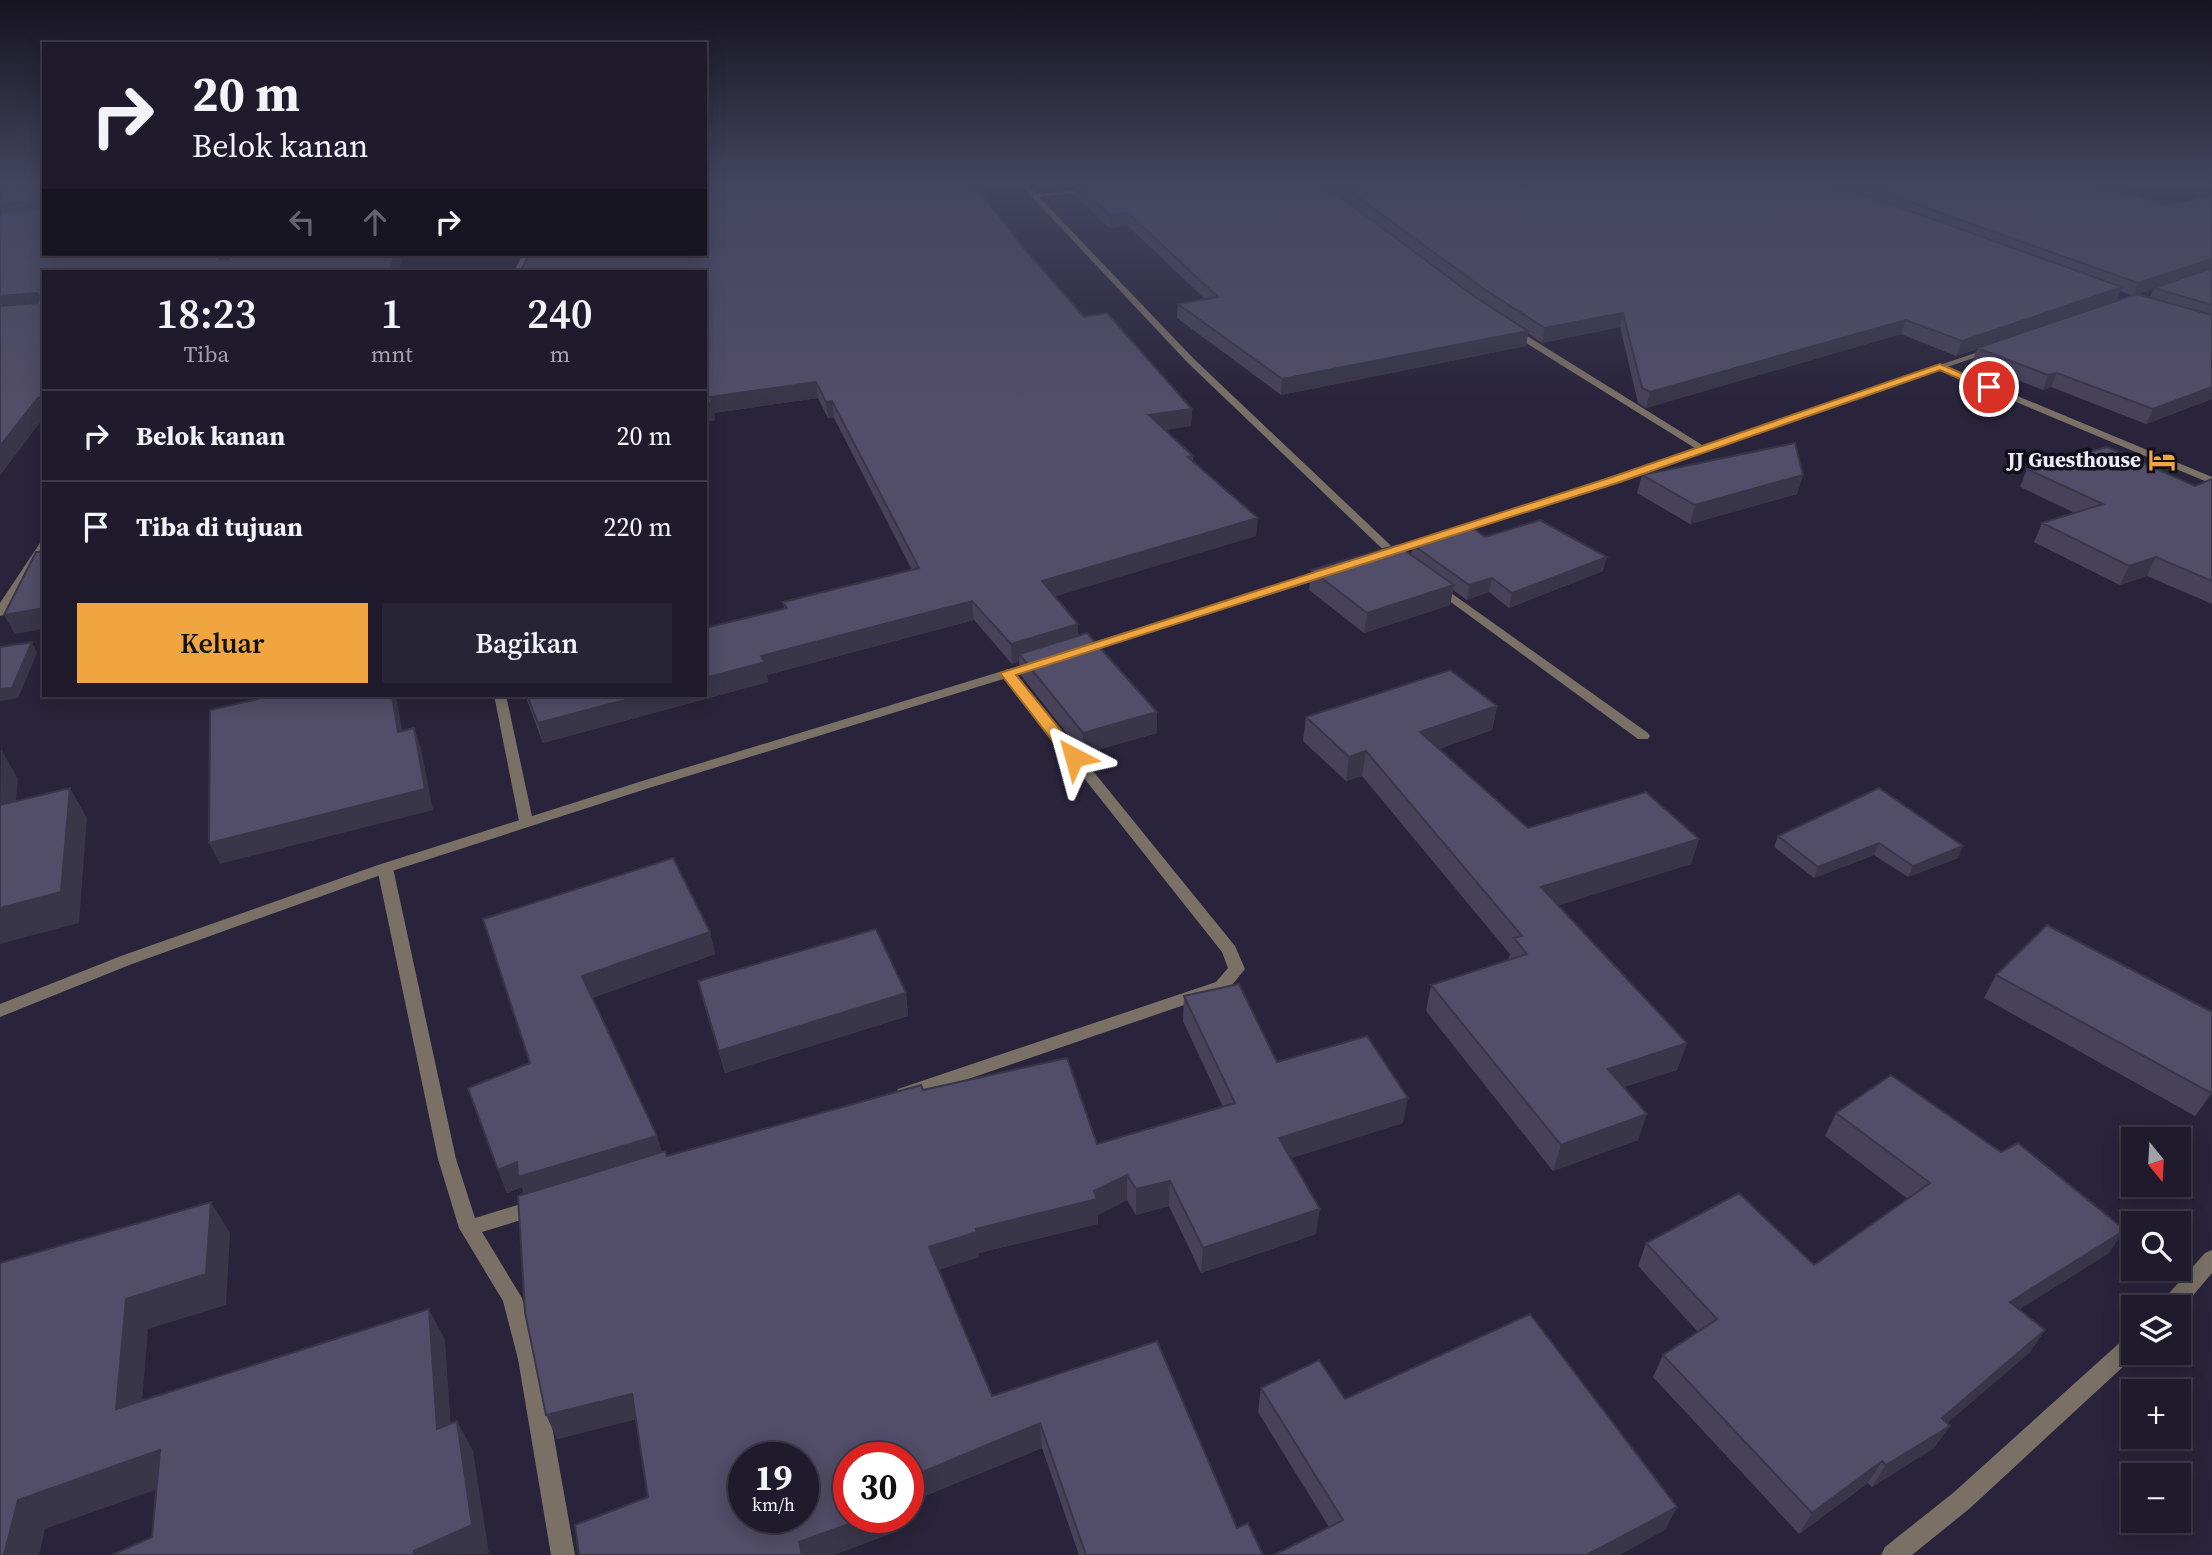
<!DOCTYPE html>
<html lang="id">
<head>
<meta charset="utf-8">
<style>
  :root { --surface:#1f1b2c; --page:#272434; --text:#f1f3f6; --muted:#a1a1a9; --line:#3c3948; --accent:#f1a540 }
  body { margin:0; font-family:"Source Serif 4",serif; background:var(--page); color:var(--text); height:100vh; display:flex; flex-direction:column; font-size:26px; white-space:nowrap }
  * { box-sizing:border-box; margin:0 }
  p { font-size:23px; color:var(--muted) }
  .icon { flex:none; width:38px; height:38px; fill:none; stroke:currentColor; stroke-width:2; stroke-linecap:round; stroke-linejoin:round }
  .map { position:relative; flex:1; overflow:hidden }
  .panel { position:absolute; left:42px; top:270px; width:665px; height:427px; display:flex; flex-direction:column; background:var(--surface); border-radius:0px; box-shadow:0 4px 18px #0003,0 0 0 2px var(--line) }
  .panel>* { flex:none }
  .banner { position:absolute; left:42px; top:42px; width:665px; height:214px; border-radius:0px; box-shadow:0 4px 18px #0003,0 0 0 2px var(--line); background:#1f1b2c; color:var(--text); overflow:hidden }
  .needle { width:46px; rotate:162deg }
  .controls { position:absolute; left:2121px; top:1127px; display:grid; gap:14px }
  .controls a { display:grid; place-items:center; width:70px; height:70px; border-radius:0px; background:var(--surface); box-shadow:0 4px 18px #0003,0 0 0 2px var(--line); font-size:35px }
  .speed { position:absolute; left:728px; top:1442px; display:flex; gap:14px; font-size:35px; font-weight:700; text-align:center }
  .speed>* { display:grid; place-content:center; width:91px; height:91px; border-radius:50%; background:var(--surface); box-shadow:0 4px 18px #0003,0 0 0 2px var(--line); line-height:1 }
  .speed small { font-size:18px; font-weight:400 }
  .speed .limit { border:10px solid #d22; background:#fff; color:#111 }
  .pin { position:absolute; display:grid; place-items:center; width:60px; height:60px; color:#fff; margin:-30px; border:4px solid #fff; border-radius:50%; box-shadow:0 2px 7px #0007 }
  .me { position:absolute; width:77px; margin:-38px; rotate:321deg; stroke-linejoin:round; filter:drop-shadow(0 0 5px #0008) }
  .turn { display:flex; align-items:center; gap:24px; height:147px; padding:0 35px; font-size:32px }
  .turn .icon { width:91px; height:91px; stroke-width:2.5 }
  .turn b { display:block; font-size:49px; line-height:60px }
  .lanes { display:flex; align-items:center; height:66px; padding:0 35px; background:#0003; justify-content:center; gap:35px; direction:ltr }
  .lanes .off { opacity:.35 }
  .eta { display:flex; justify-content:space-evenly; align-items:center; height:119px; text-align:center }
  .eta b { font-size:42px; font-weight:600; line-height:49px }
  .action { display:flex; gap:14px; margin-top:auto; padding:14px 35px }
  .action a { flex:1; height:80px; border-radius:0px; background:var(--accent); color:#111; font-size:28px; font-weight:600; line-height:80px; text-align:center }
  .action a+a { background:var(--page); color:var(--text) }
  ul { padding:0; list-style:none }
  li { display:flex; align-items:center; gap:21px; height:91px; padding:0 35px; border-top:2px solid var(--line) }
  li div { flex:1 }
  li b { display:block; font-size:26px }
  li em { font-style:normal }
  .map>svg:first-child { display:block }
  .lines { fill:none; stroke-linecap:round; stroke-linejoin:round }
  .minor { fill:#7a7066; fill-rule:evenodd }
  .tertiary { fill:#7a7066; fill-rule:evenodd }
  .wall { fill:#474259; fill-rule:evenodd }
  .shaded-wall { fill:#393649 }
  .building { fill:#524d68; stroke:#393649; stroke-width:2; fill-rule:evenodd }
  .route { fill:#f1a540; stroke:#9d6b2a; stroke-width:2 }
  .labels { text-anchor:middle; stroke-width:7; stroke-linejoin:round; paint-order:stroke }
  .far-poi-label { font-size:21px; font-weight:bold; fill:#ece9f9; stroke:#110f1a; text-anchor:end }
</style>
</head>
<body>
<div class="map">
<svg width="2212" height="1555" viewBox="0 0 2212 1555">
  <rect width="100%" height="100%" fill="#29243b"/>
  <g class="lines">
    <path class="minor" d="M 1019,183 L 1026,183 L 1036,194 L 1095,188 L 1093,191 L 1039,197 L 1194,359 L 1404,558 L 1404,562 L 1396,562 L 1188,363 Z
      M 523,254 L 531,254 L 522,271 L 514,271 Z
      M 1510,329 L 1516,329 L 1707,448 L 1698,450 L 1510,333 Z
      M 1937,365 L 1943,365 L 2212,477 L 2212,484 L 1937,369 Z
      M 44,542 L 44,554 L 4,615 L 0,616 L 0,603 L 40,543 Z
      M 1437,583 L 1648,733 L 1650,736 L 1648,739 L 1638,739 L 1433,589 L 1431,587 Z
      M 1007,669 L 1011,670 L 1235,946 L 1245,969 L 1228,990 L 904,1101 L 898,1099 L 895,1094 L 898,1089 L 1216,982 L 1228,968 L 1222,952 L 1003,676 L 1001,673 Z
      M 494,695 L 506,695 L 533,821 L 531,824 L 526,826 L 519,821 Z
      M 385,863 L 393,868 L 456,1159 L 475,1218 L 537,1199 L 544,1201 L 547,1207 L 544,1213 L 482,1232 L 522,1298 L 540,1359 L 575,1555 L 551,1555 L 518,1359 L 503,1301 L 459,1228 L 438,1159 L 377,868 Z
      M 2212,1250 L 2212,1273 L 2179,1312 L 2179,1307 L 2160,1307 L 2163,1300 L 2205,1253 Z
      M 2133,1334 L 2133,1353 L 2138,1353 L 1969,1509 L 1912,1555 L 1881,1555 L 1885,1547 L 1953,1493 L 2126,1337 Z"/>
    <path class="tertiary" d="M 1990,348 L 1997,350 L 1389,557 L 1385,558 L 1379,555 Z
      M 1326,571 L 1332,574 L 1330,576 L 1085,653 L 1081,654 L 1075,650 L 1077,647 Z
      M 1035,661 L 1039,662 L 1041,665 L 1039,668 L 649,788 L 389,872 L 132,964 L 0,1017 L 0,1004 L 121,956 L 378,865 L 639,782 Z"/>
  </g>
  <path class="wall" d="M 0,183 L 44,183 L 44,254 L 438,254 L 403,256 L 398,271 L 44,271 L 44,417 L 0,475 Z
    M 1063,183 L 2097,183 L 2164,205 L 2212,196 L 2212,399 L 2146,424 L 2051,387 L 2043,390 L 1972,362 L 1977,349 L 1956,356 L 1901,334 L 1646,408 L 1638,403 L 1620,327 L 1542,343 L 1528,333 L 1526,346 L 1281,395 L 1177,318 L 1178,304 L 1205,299 L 1128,226 L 1109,228 L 1075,195 L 1075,186 L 1067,187 ZM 2154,288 L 2150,297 L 2138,294 ZM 2120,291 L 2132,295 L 2116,301 Z
    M 1021,245 L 1084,317 L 1192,409 L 1191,426 L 1165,430 L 1193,456 L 1193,462 L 1256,536 L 1055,596 L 1078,636 L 1157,733 L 1083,754 L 1020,674 L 1019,661 L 1012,664 L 974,620 L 767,675 L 768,682 L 543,743 L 525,695 L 705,695 L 784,608 L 783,602 L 912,570 L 834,418 L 828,418 L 818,398 L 714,413 L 715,420 L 705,422 L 705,271 Z
    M 2027,469 L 2195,486 L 2212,479 L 2212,604 L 2147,576 L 2120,585 L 2034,542 L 2042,523 L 2075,513 L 2020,487 Z
    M 1642,475 L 1803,475 L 1797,494 L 1690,524 L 1637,493 Z
    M 1485,537 L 1603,571 L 1509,608 L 1489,592 L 1467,600 L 1453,590 L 1450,605 L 1364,633 L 1309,590 L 1311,570 L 1411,555 L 1413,545 Z
    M 1497,706 L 1492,730 L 1439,749 L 1528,828 L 1699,839 L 1691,864 L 1558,905 L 1687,1043 L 1677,1070 L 1624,1087 L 1638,1140 L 1553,1171 L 1426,1011 L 1431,985 L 1508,960 L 1510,954 L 1362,776 L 1346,781 L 1303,741 L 1306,717 Z
    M 1879,788 L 1958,858 L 1908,877 L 1874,855 L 1814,878 L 1774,847 L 1778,836 Z
    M 483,919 L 710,932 L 715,954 L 592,998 L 662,1152 L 667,1156 L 923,1090 L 1097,1144 L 1223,1107 L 1183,1021 L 1184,996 L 1277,1062 L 1403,1123 L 1291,1158 L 1316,1234 L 1201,1273 L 1169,1206 L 1136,1215 L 1127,1200 L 1098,1215 L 1098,1224 L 979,1253 L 979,1257 L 938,1270 L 992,1396 L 1237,1528 L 1263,1555 L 1079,1555 L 1042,1448 L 908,1503 L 908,1458 L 849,1458 L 896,1532 L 648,1497 L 636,1419 L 557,1439 L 524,1194 L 522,1187 L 507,1193 L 498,1170 L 530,1063 Z
    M 2047,925 L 2212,1094 L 2195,1116 L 1984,998 L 1996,975 Z
    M 698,981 L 906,993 L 908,1016 L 725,1073 L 704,1004 Z
    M 1836,1113 L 2109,1253 L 2019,1309 L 2045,1330 L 2029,1353 L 1947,1423 L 1934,1448 L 1872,1487 L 1868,1483 L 1799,1534 L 1653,1377 L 1663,1355 L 1698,1332 L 1638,1266 L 1646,1243 L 1814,1265 L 1908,1199 L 1825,1136 Z
    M 1261,1388 L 1345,1399 L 1677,1507 L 1665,1530 L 1329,1527 L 1258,1412 Z"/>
  <path class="shaded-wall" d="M 1067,183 L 1075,183 L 1075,186 L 1067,187 Z
    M 38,201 L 44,214 L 0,217 L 0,203 Z
    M 1128,213 L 1128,226 L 1109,228 L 1109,215 Z
    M 220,254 L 235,254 L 224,269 L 219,259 Z
    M 395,254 L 403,254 L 403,256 L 398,271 L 390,271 Z
    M 2212,259 L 2212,269 L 2132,296 L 2138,283 Z
    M 2122,287 L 2116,301 L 1956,356 L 1962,341 Z
    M 37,293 L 44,308 L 0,311 L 0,296 Z
    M 1623,313 L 1620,327 L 1542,343 L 1545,328 Z
    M 1906,320 L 1901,334 L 1646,408 L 1650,392 Z
    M 1528,331 L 1526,346 L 1281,395 L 1282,379 Z
    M 2057,373 L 2051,387 L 2043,390 L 2048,375 Z
    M 816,382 L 818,398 L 714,413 L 715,420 L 705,422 L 705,404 L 710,397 Z
    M 2212,387 L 2212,399 L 2146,424 L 2153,409 Z
    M 44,397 L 44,417 L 0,475 L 0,446 L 38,398 Z
    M 832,401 L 834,418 L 828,418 L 826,402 Z
    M 1192,409 L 1191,426 L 1149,432 L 1149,415 Z
    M 1803,475 L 1797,494 L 1690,524 L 1695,505 Z
    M 1258,518 L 1256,536 L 1043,600 L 1042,581 Z
    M 1607,557 L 1603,571 L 1509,608 L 1512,593 Z
    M 2156,557 L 2147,576 L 2120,585 L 2129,566 Z
    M 1492,578 L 1489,592 L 1467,600 L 1469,585 Z
    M 1454,585 L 1450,605 L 1364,633 L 1367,613 Z
    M 972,601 L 974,620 L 767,675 L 768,682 L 543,743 L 538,723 L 644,695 L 705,695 L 705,678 L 761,656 Z
    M 44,608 L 44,629 L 15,634 L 4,615 Z
    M 1078,624 L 1078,643 L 1019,654 L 1019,661 L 1012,664 L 1011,644 Z
    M 32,642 L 37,653 L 18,698 L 0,701 L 0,689 Z
    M 392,695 L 396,695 L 406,752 L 398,732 Z
    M 1497,706 L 1492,730 L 1416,757 L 1420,732 Z
    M 1157,712 L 1157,733 L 1083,754 L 1083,733 Z
    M 414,728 L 421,748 L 433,810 L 220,864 L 209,843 Z
    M 1,749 L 18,779 L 12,837 L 0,817 Z
    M 1366,751 L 1362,776 L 1346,781 L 1349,757 Z
    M 70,788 L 87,818 L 79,923 L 0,944 L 0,908 Z
    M 1699,839 L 1691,864 L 1535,913 L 1541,887 Z
    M 1879,843 L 1874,855 L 1814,878 L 1818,867 Z
    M 1963,846 L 1958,858 L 1908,877 L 1913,866 Z
    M 710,932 L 715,954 L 589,999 L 582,976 Z
    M 906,993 L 908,1016 L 725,1073 L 719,1051 Z
    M 1687,1043 L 1677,1070 L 1599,1095 L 1608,1069 Z
    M 2212,1091 L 2212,1094 L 2195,1116 Z
    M 1408,1098 L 1403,1123 L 1276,1163 L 1279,1138 Z
    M 1647,1114 L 1638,1140 L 1553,1171 L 1561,1145 Z
    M 657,1136 L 664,1159 L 527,1200 L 522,1187 L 507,1193 L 498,1170 L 517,1162 Z
    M 1127,1175 L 1127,1200 L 1098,1215 L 1098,1224 L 979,1253 L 979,1257 L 932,1272 L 929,1247 L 976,1229 L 1094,1191 Z
    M 1170,1181 L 1169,1206 L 1136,1215 L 1136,1189 Z
    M 211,1202 L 230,1233 L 226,1305 L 148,1329 L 139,1439 L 116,1409 L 126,1299 Z
    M 1320,1209 L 1316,1234 L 1201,1273 L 1203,1248 Z
    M 2125,1230 L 2109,1253 L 1995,1325 L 2010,1302 Z
    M 429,1309 L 445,1340 L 453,1459 L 437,1429 Z
    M 2045,1330 L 2029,1353 L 1927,1440 L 1950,1426 L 1934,1448 L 1872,1487 L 1886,1465 Z
    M 632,1394 L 641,1418 L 557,1439 L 546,1415 Z
    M 457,1421 L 473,1451 L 489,1554 L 414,1555 L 414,1551 Z
    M 1040,1423 L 1042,1448 L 908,1503 L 908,1478 Z
    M 160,1450 L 183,1480 L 45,1529 L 39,1555 L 4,1555 L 18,1500 Z
    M 1882,1461 L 1868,1483 L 1799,1534 L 1812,1513 Z
    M 1677,1507 L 1665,1530 L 1620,1555 L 1587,1555 Z
    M 868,1517 L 893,1517 L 896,1532 L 834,1555 L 802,1555 L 799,1542 Z"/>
  <path class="building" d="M 0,183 L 44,183 L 44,254 L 220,254 L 219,259 L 229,259 L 232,254 L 395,254 L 390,271 L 44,271 L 44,397 L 38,398 L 0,446 L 0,306 L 37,303 L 40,296 L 37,293 L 0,296 L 0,212 L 38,210 L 41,204 L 38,201 L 0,203 Z
    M 705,183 L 973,183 L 1021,245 L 1084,317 L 1107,313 L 1192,409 L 1149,415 L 1193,456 L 1188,457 L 1258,518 L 1042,581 L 1078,624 L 1011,644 L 972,601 L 761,656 L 765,662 L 705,678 L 705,628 L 787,608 L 783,602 L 919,568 L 832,401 L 826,402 L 816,382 L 710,397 L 712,403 L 705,404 L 705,271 L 521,271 L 529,254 L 705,254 Z
    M 1076,183 L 1322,183 L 1475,297 L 1528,331 L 1282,379 L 1178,304 L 1218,297 L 1128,213 L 1109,215 Z
    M 1339,183 L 1832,183 L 2122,287 L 1962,341 L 1906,320 L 1650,392 L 1642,388 L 1623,313 L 1545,328 L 1484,289 Z
    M 1857,183 L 2097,183 L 2164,205 L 2212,196 L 2212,259 L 2138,283 Z
    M 2212,268 L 2212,305 L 2154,288 Z
    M 2137,294 L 2212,315 L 2212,387 L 2153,409 L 2057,373 L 2048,375 L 1977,348 Z
    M 1795,443 L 1803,475 L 1695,505 L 1642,475 Z
    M 2107,447 L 2195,486 L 2212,479 L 2212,581 L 2156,557 L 2129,566 L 2042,523 L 2103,504 L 2027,469 Z
    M 1540,520 L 1607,557 L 1512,593 L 1492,578 L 1469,585 L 1413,545 L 1474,529 L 1485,537 Z
    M 44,544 L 44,608 L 4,615 L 36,552 L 40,552 Z
    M 1397,545 L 1454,585 L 1367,613 L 1311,570 Z
    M 1087,633 L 1157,712 L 1083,733 L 1019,654 Z
    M 32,642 L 12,688 L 0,689 L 0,647 Z
    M 1450,670 L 1497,706 L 1420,732 L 1528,828 L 1646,792 L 1699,839 L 1541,887 L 1687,1043 L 1608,1069 L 1647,1114 L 1561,1145 L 1431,985 L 1527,954 L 1514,938 L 1522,936 L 1366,751 L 1349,757 L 1306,717 Z
    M 275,695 L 392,695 L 398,732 L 414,728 L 425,789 L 209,843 L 210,710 Z
    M 527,695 L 644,695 L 538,723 Z
    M 70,788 L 61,892 L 0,908 L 0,805 Z
    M 1879,788 L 1963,846 L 1913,866 L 1879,843 L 1818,867 L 1778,836 Z
    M 673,858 L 710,932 L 582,976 L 657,1136 L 518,1177 L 517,1162 L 498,1170 L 468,1088 L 530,1063 L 483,919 Z
    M 2047,925 L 2212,1012 L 2212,1091 L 2211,1093 L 1996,975 Z
    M 876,929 L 906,993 L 719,1051 L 698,981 Z
    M 1239,984 L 1277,1062 L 1367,1036 L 1408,1098 L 1279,1138 L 1320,1209 L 1203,1248 L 1170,1181 L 1136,1189 L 1127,1175 L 1094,1191 L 1097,1199 L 976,1229 L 977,1232 L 929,1247 L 992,1396 L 1157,1341 L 1237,1528 L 1248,1523 L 1263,1555 L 1086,1555 L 1040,1423 L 908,1478 L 908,1458 L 849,1458 L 849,1517 L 868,1517 L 799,1542 L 802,1555 L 579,1555 L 575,1525 L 648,1497 L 632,1394 L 546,1415 L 525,1312 L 518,1196 L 665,1151 L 667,1156 L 921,1085 L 923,1090 L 1067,1058 L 1097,1144 L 1235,1103 L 1184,996 ZM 744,1458 L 803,1458 L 803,1517 L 744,1517 Z
    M 1891,1075 L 2001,1152 L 2018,1143 L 2125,1230 L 2010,1302 L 2045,1330 L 1942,1418 L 1950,1426 L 1886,1465 L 1882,1461 L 1812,1513 L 1663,1355 L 1717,1319 L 1646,1243 L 1739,1193 L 1814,1265 L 1930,1183 L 1836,1113 Z
    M 211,1202 L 206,1274 L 126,1299 L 116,1409 L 429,1309 L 437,1429 L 457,1421 L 472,1525 L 414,1551 L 414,1555 L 112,1555 L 152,1537 L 160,1450 L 18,1500 L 4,1555 L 0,1555 L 0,1263 Z
    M 1530,1314 L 1677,1507 L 1587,1555 L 1274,1555 L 1343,1520 L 1261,1388 L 1319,1360 L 1345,1399 Z"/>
  <linearGradient id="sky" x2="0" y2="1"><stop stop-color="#171420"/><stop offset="0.46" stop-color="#434560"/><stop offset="1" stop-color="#434560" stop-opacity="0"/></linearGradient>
  <rect width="2212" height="401" fill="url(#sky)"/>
  <path class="route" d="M 1940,364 L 1994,387 L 1985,390 L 1940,370 L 1617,483 L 1016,675 L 1080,754 L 1080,761 L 1068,761 L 1000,673 L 1609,478 Z"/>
  <defs>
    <symbol id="hotel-bare" viewBox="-9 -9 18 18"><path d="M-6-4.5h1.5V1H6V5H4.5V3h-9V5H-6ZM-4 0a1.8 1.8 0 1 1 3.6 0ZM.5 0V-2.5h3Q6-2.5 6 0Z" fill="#f1a540" stroke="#110f1a" stroke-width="2.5" paint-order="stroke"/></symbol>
  </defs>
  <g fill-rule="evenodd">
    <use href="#hotel-bare" x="2143" y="441" width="38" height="38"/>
  </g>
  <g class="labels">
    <g class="far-poi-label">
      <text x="2141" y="467">JJ Guesthouse</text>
    </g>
  </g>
</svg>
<div class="controls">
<a><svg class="needle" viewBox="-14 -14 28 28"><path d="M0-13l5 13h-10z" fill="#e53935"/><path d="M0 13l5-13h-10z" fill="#a1a1a9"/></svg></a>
<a><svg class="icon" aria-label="search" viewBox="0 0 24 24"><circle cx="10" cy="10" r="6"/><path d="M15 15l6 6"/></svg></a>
<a><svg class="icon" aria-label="layers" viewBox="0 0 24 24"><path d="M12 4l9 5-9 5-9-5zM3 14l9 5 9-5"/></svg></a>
<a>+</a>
<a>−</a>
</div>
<div class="speed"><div>19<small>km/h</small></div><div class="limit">30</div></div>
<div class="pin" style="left:1989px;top:387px;background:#d93025"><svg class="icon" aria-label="arrive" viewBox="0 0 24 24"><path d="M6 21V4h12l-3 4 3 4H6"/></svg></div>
<svg class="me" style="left:1074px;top:757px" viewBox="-20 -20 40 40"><path d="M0-17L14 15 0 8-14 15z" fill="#f1a540" stroke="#fff" stroke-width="4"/></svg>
<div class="banner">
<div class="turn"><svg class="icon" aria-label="right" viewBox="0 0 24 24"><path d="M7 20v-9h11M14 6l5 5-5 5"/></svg><div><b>20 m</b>Belok kanan</div></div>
<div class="lanes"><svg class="icon off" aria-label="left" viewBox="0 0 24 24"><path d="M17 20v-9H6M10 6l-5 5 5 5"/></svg><svg class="icon off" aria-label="ahead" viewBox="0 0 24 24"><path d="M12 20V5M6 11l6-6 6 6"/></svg><svg class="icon" aria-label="right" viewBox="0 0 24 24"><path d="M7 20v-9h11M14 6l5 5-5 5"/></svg></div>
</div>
<section class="panel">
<div class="eta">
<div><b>18:23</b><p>Tiba</p></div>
<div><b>1</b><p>mnt</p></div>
<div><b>240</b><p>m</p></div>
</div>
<ul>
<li><svg class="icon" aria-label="right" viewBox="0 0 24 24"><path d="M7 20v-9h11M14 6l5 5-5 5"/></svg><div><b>Belok kanan</b></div><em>20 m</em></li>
<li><svg class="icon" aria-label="arrive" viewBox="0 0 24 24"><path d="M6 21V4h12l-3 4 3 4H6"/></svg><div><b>Tiba di tujuan</b></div><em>220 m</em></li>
</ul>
<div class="action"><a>Keluar</a><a>Bagikan</a></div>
</section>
</div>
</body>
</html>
